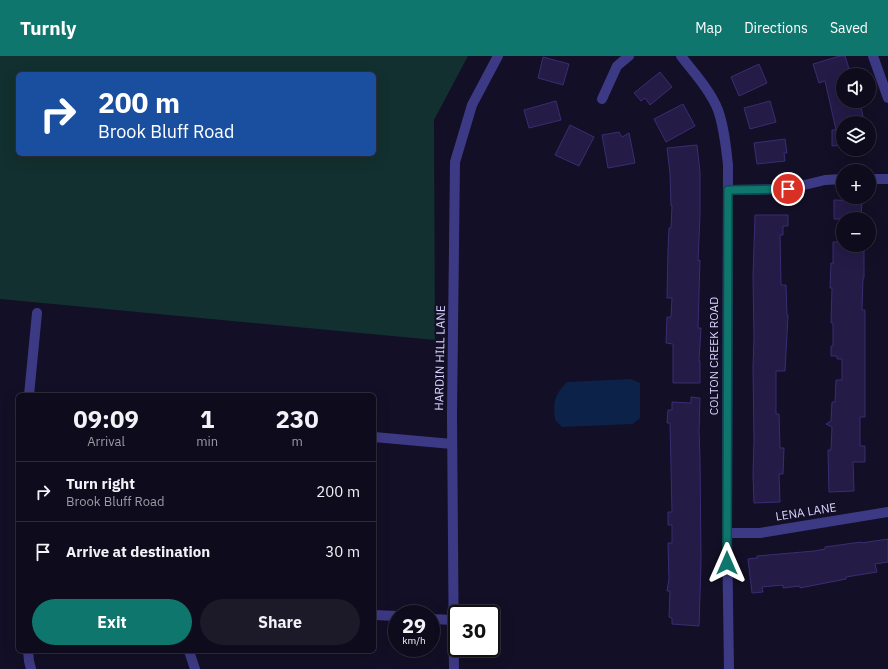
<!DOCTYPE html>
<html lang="en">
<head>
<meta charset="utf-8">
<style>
  :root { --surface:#0e0b1c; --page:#1c1929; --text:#f1f3f6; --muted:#9b9ba3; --line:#2e2b3b; --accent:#0f766e }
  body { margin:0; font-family:"IBM Plex Sans",sans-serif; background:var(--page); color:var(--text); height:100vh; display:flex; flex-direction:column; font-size:15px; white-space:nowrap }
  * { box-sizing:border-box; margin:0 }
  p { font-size:13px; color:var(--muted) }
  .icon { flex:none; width:22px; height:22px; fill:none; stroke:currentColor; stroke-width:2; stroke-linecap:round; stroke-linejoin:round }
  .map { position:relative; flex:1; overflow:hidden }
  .panel { position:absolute; left:16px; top:337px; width:360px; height:260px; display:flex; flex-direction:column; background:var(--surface); border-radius:6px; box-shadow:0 4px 16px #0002,0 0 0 1px var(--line) }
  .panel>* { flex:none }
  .hud { position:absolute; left:16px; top:16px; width:360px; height:84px; border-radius:6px; box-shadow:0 4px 16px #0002,0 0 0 1px var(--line); background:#1a4fa0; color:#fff; overflow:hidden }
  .buttons { position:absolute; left:836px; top:12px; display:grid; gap:8px }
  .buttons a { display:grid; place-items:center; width:40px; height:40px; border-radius:50%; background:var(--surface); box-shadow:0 4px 16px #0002,0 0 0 1px var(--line); font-size:20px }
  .speed { position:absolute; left:388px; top:549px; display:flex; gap:8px; font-size:20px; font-weight:700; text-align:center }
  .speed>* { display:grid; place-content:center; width:52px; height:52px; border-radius:50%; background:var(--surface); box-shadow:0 4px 16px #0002,0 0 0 1px var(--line); line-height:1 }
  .speed small { font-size:10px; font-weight:400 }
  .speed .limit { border:2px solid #111; border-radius:6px; background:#fff; color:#111 }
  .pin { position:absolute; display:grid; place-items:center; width:34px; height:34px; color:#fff; margin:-17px; border:2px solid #fff; border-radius:50%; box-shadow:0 1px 4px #0007 }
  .me { position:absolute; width:44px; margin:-22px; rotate:0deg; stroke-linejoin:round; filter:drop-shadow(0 0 3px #0008) }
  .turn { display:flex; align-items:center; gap:14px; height:84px; padding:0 16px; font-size:18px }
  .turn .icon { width:52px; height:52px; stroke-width:2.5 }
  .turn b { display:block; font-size:28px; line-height:34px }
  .eta { display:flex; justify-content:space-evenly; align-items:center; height:68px; text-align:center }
  .eta b { font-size:24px; font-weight:800; line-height:28px }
  .action { display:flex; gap:8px; margin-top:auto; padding:8px 16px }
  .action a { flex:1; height:46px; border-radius:24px; background:var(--accent); color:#fff; font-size:16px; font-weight:800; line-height:46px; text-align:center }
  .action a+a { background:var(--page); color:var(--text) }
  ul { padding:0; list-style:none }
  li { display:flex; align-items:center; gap:12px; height:60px; padding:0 16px; border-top:1px solid var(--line) }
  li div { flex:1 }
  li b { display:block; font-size:15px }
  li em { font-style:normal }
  header { display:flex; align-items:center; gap:24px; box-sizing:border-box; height:56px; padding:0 20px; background:var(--accent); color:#fff }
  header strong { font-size:19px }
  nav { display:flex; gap:22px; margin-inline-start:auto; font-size:14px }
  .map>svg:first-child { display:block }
  .green { fill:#12302f; fill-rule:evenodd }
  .water { fill:#0c2248 }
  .building { fill:#241b47; stroke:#3b2d73 }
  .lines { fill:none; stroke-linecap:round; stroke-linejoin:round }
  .street { stroke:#3d3a85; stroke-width:10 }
  .route-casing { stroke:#0a4d48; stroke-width:10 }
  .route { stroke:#0f766e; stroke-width:7 }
  .labels { text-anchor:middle; stroke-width:4; stroke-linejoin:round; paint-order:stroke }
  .street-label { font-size:12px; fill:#d9d4ff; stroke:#130f26 }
</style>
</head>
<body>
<header>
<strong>Turnly</strong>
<nav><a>Map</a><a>Directions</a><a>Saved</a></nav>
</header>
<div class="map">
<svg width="888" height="613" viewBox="0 0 888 613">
  <rect width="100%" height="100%" fill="#130f26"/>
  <path class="green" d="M 0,0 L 468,0 L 434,64 L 435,284 L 0,243 ZM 18,18 L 374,18 L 374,98 L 18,98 Z"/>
  <path class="water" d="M 631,323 L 640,327 L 640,362 L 633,368 L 562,371 L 555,364 C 553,345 554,340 567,326 Z"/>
  <path class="building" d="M 840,0 L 845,0 L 851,19 L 843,19 L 843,45 L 860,45 L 863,61 L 843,66 L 843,89 L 832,90 L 832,74 L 836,74 L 825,25 L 819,27 L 813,8 Z
    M 543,1 L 569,8 L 563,29 L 538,22 Z
    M 759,8 L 767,27 L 739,40 L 731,21 Z
    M 660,16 L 672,31 L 650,49 L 645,42 L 641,45 L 634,37 Z
    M 556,45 L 561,64 L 529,72 L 524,54 Z
    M 770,45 L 776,66 L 750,73 L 744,52 Z
    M 683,48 L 695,70 L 666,86 L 654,63 Z
    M 570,69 L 594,81 L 579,110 L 555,99 Z
    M 619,76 L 622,81 L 629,77 L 635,107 L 608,112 L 602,79 Z
    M 785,83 L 787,97 L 784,97 L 785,105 L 757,108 L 754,87 Z
    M 697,89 L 700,116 L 700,159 L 698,205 L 700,204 L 698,272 L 701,272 L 699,305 L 700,305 L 700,327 L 673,327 L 673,288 L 666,287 L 667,261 L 671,261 L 672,242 L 667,242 L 668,194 L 669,172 L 671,172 L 672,150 L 671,150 L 670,117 L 667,92 Z
    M 834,144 L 862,145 L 861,163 L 834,163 Z
    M 755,159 L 788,159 L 788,170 L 783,170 L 783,179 L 780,179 L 781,229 L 786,229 L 787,259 L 788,259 L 785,315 L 776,315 L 776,358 L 779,358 L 780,392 L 784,392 L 783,418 L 779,418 L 780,446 L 754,447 L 753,418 L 754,385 L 753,311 L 754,282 L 753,221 Z
    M 833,186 L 843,186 L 843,189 L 864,189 L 864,222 L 863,222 L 862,254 L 865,254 L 865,361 L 860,361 L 860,390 L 865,390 L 865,406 L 853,406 L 854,435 L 829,436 L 828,394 L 831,394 L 832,371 L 826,368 L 831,365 L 832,346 L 835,346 L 836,324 L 842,324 L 842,303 L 837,303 L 837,300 L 831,300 L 831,290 L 833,290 L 833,267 L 831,267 L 832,232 L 830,232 L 831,207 L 833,208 Z
    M 691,341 L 700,342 L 699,375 L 700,401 L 701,505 L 699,570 L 672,568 L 672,562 L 669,561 L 670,535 L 667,535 L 669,523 L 668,487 L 672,487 L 672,469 L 668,469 L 668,456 L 672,456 L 670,367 L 667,367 L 668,354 L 672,354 L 672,346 L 691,347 Z
    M 888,483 L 888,506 L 875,508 L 877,516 L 846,521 L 846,523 L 800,532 L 800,530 L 783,532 L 783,529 L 762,531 L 763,536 L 752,537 L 748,503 L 757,502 L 757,500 L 814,495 L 825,493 L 825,491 L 861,486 L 861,487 Z"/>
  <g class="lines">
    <path class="street" d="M 681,0 C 694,17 710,34 718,54 C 724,71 726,90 728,109 L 727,477 L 729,613
      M 873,0 L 888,42
      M 602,43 L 617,10 L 629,0
      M 869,123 L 888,123
      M 728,134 L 788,133 L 825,124 L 843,123
      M 29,339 L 37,257
      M 374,381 L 452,388
      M 727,477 L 760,477 L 888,456
      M 374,559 L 397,560
      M 431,563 L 454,564
      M 28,595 L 29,605 L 31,613
      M 189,595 L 195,613
      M 454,613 L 452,358 L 455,106 L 472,49 L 498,0"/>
  </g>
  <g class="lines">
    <defs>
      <path id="route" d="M 727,507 L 728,134 L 788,133"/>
    </defs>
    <use href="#route" class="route-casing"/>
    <use href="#route" class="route"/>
  </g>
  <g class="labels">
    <g class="street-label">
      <text transform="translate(714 300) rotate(-90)" y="4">COLTON CREEK ROAD</text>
      <text transform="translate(440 302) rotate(-89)" y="4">HARDIN HILL LANE</text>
      <text transform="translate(806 456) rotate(-9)" y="4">LENA LANE</text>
    </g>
  </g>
</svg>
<div class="buttons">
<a><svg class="icon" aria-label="sound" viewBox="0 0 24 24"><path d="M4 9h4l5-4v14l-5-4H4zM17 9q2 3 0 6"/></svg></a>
<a><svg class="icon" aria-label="layers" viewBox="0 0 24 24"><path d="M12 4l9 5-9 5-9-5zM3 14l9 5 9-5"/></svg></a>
<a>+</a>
<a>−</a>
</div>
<div class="speed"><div>29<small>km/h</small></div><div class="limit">30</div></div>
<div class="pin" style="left:788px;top:133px;background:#d93025"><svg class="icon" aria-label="arrive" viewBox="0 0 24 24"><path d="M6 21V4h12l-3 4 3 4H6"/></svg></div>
<svg class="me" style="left:727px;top:507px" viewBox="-20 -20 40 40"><path d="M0-17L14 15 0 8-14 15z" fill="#0f766e" stroke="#fff" stroke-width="4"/></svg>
<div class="hud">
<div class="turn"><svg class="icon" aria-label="right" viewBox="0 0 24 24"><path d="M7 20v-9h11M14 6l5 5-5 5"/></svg><div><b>200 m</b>Brook Bluff Road</div></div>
</div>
<section class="panel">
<div class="eta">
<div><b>09:09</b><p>Arrival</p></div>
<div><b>1</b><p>min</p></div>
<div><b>230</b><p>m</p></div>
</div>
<ul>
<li><svg class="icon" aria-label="right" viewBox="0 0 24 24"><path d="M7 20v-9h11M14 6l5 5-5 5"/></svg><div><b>Turn right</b><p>Brook Bluff Road</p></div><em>200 m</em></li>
<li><svg class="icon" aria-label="arrive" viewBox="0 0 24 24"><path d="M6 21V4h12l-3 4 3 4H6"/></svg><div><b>Arrive at destination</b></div><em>30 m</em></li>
</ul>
<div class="action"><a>Exit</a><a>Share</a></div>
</section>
</div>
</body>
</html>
